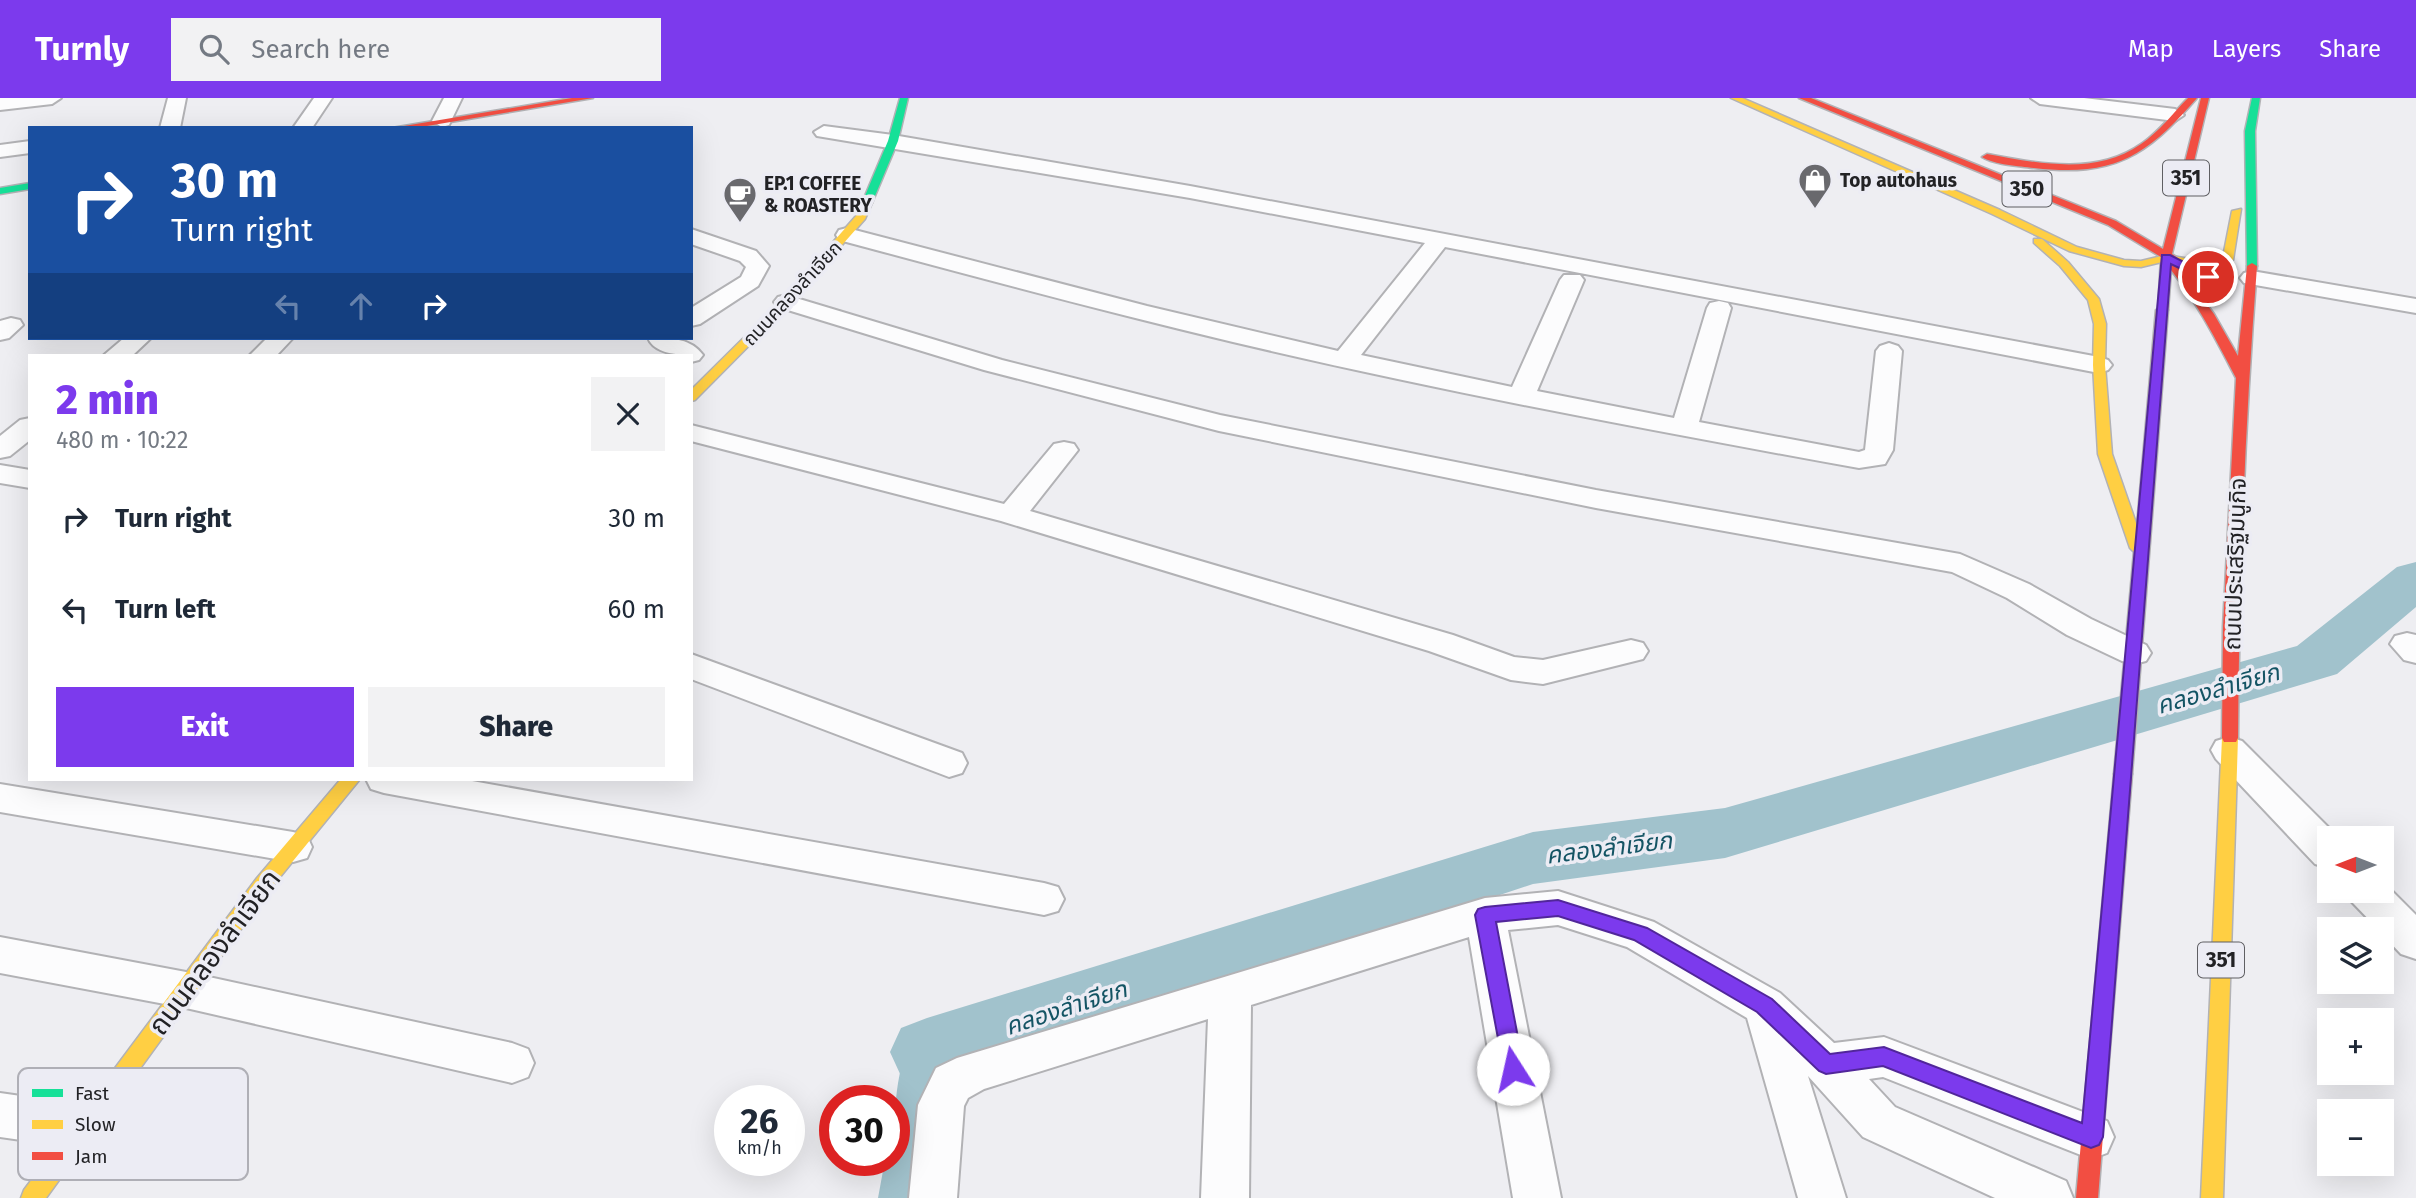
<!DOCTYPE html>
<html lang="en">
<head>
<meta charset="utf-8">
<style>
  :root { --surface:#fff; --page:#f2f2f3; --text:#1f2937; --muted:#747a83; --accent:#7c3aed }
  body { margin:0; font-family:"Fira Sans","Noto Sans Thai",sans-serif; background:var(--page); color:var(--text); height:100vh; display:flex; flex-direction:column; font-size:26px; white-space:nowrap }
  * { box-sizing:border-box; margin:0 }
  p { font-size:23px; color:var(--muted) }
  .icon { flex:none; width:38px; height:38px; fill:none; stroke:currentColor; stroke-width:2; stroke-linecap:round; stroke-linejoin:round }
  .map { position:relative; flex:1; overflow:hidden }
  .sheet { position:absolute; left:28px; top:256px; width:665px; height:427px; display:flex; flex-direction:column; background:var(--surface); border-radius:0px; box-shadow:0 7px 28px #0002 }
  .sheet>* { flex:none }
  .banner { position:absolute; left:28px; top:28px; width:665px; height:214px; border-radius:0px; box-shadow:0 7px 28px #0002; background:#1a4fa0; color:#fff; overflow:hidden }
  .needle { width:46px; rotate:270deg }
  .controls { position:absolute; left:2317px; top:728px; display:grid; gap:14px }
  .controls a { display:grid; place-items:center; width:77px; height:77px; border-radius:0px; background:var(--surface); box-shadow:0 7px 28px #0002; font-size:35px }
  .speed { position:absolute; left:714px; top:987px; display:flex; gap:14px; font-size:35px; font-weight:700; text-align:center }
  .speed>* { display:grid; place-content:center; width:91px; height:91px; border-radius:50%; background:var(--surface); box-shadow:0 7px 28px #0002; line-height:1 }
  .speed small { font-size:18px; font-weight:400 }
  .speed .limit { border:10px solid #d22; background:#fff; color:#111 }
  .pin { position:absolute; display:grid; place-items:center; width:60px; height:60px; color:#fff; margin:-30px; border:4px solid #fff; border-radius:50%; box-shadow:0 2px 7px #0007 }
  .me { position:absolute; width:77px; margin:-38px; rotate:350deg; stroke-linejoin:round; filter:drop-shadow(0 0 5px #0008) }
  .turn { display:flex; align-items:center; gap:24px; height:147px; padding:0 28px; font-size:32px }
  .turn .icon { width:91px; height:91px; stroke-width:2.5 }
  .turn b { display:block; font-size:49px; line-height:60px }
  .lanes { display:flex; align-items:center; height:66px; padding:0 28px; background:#0003; justify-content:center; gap:35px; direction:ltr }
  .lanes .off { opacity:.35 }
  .round { display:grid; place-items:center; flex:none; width:74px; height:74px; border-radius:0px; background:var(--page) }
  .overview { display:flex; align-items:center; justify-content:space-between; height:119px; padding:0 28px }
  h1 { font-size:42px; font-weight:800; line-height:52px; color:var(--accent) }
  .cta { display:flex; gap:14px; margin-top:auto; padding:14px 28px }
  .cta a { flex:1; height:80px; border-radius:0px; background:var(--accent); color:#fff; font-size:28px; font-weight:800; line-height:80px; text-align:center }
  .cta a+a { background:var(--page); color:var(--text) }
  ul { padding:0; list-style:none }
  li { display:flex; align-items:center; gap:21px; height:91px; padding:0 28px }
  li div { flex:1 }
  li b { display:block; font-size:26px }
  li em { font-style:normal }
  header { display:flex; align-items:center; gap:42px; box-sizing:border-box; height:98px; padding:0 35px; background:var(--accent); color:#fff }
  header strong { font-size:33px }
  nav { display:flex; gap:38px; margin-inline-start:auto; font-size:24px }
  .search { width:490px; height:63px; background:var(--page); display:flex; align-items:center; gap:18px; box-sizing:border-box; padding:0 24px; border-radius:0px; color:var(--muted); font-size:26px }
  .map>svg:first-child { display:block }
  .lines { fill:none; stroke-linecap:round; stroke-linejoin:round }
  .canal { fill:#a1c2cc; fill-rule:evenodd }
  .river { fill:#a1c2cc; fill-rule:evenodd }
  .street-casing { stroke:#b2b2b5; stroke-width:4 }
  .fast-casing { stroke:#b2b2b5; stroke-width:3 }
  .slow-casing { stroke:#b2b2b5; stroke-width:3 }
  .jam-casing { stroke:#b2b2b5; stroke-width:3 }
  .street { fill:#fcfcfd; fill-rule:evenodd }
  .fast { fill:#16e098; fill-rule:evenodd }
  .slow { fill:#ffcf43; fill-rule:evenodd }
  .jam { fill:#f24e42; fill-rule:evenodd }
  .route { fill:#7c3aed; stroke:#51269a; stroke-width:2 }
  .labels { text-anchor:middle; stroke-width:7; stroke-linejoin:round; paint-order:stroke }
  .far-poi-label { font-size:19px; font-weight:bold; fill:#222225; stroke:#ececf4; text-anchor:start }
  .far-street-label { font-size:19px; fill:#222225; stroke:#ececf4 }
  .shield { fill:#ececf4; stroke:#5f5f63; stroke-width:2 }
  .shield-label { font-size:21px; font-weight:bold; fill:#222225 }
  .street-label { font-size:23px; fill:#222225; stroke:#ececf4 }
  .water-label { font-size:24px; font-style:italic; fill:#145464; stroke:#ececf4 }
  .near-street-label { font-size:28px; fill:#222225; stroke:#ececf4 }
  .key { fill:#ececf4; stroke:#afafb6; stroke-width:2 }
  .key-label { font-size:19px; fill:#222225 }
</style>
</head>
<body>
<header>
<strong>Turnly</strong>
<div class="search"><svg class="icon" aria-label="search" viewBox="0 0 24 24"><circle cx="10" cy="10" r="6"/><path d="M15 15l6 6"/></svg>Search here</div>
<nav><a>Map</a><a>Layers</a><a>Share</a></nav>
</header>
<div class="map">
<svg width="2416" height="1100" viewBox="0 0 2416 1100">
  <rect width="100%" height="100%" fill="#eeeef2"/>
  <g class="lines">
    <path class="canal" d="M 927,934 L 943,940 L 949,954 L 926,1100 L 878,1100 L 885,1062 L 894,1062 C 894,1021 894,978 911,940 Z"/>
    <path class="river" d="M 2416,464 L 2416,509 L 2337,576 L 1725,760 L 1533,786 L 927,988 L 901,978 L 890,954 L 901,930 L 927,920 L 1533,734 L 1725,710 L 2297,548 L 2397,469 Z"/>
    <defs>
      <path id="street" d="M 0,0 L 61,0 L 52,6 L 0,12 Z
        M 168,0 L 186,0 L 180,30 L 160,30 Z
        M 314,0 L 332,0 L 312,30 L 293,30 Z
        M 444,0 L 462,0 L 449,27 L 442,29 L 432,23 Z
        M 2031,0 L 2084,0 L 2175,11 L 2184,17 L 2175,23 L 2040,6 Z
        M 824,28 L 893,37 L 1190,88 L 2099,259 L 2108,262 L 2112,267 L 2108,272 L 2099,275 L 1445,149 L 1361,257 L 1512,289 L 1560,182 L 1564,177 L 1580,177 L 1584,182 L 1537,293 L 1674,320 L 1707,210 L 1710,205 L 1719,203 L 1728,205 L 1731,210 L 1699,324 L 1859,354 L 1865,352 L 1876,253 L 1880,248 L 1889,245 L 1898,248 L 1902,253 L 1893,352 L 1885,366 L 1859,370 C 1649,332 1440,293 1233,244 C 1101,213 970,177 839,142 L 836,137 L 839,132 L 847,130 L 1147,208 L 1338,253 L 1425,145 L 1190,100 L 817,38 L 814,34 Z
        M 30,43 L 30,55 L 0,59 L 0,47 Z
        M 691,131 L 756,153 L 769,168 L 758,188 L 700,226 L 691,228 L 691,210 L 741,179 L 746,169 L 740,163 L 691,146 Z
        M 2252,173 L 2416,201 L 2416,215 L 2244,185 L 2240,180 L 2244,175 Z
        M 786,197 L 1002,262 L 1220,317 L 1596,392 L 1960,456 L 2029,486 L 2091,521 L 2146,547 L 2151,555 L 2146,563 L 2134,566 L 2122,563 L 2067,537 L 2007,500 L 1952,474 L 1596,410 L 1219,333 L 984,272 L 778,209 L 774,204 L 778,199 Z
        M 11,220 L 20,222 L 23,227 L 9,240 L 0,242 L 0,223 Z
        M 124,240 L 151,240 L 133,257 L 104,257 Z
        M 267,240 L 293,240 L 277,257 L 250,257 Z
        M 648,240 C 668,240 690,239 703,257 L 699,262 L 691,264 L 691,257 C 676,257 654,255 648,240 Z
        M 30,320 L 30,342 L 10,358 L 0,360 L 0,338 L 20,322 Z
        M 691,327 L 1004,406 L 1054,346 L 1064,344 L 1074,346 L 1078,352 L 1030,413 L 1453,537 L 1514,559 L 1543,562 L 1631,542 L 1643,545 L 1648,553 L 1643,561 L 1543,586 L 1511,582 L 1429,553 L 1001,423 L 691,343 Z
        M 0,367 L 30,372 L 30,390 L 0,385 Z
        M 2407,535 L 2416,537 L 2416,565 L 2404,562 L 2390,546 L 2395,538 Z
        M 691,556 L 962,655 L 967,665 L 962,675 L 949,679 L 691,581 Z
        M 2229,639 L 2242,643 L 2339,740 L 2329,740 L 2329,770 L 2315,766 L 2216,661 L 2211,652 L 2216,643 Z
        M 366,681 L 461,681 L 1044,785 L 1058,789 L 1064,801 L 1058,813 L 1044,817 L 384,695 L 371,691 Z
        M 0,686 L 293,734 L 307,738 L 312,749 L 307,760 L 293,764 L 0,714 Z
        M 2382,783 L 2416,817 L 2416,861 L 2401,856 L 2382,836 L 2382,831 L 2378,831 L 2352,804 L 2346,793 L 2382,793 Z
        M 1558,793 L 1654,824 L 1780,895 L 1834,945 L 1884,939 L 2107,1023 L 2114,1039 L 2107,1055 L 2091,1061 L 1883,979 L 1869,981 L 1895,1009 L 2066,1083 L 2073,1100 L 1995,1100 L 1863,1039 L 1808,978 L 1846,1100 L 1798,1100 L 1747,920 L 1627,849 L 1558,827 L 1508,832 L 1561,1100 L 1513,1100 L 1469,839 L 1251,907 L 1249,1100 L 1201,1100 L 1208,921 L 984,991 L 968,1000 L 964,1008 L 957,1100 L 909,1100 L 918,1007 L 936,970 L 957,960 L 1485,800 Z
        M 0,839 L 186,874 L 512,945 L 528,951 L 534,965 L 528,979 L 512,985 L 186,910 L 0,875 Z
        M 0,995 L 84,1007 L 100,1014 L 107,1029 L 100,1044 L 84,1051 L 0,1039 Z"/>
      <path id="fast" d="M 900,0 L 908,0 L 898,43 L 872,105 L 863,107 L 862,105 L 888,43 Z
        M 2252,0 L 2260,0 L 2255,33 L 2257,168 L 2252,171 L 2247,168 L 2245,33 Z
        M 30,85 L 30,91 L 0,96 L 0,90 Z"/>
      <path id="slow" d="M 1731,0 L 1742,0 L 2000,112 L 2077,149 L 2124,162 L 2141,163 L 2166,157 L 2196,162 L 2223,159 L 2232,113 L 2241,111 L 2233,162 L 2228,165 L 2196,168 L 2166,163 L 2141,169 L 2124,168 L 2069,153 L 1992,116 Z
        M 863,103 L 872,105 L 865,121 L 790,206 L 695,302 L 691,303 L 691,292 L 782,202 L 856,118 Z
        M 2034,141 L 2042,141 L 2068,164 L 2099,201 L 2106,226 L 2105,267 L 2112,356 L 2137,428 L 2156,212 L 2162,209 L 2168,212 L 2132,676 L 2129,681 L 2117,681 L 2114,676 L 2134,454 L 2130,450 L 2098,356 L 2093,267 L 2094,226 L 2088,202 L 2060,168 L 2034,145 Z
        M 2230,634 L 2236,636 L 2238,640 L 2223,1100 L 2201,1100 L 2222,640 L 2224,636 Z
        M 341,681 L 360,681 L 271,790 L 46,1100 L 21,1100 L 24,1092 L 257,780 Z"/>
      <path id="jam" d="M 572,0 L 593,0 L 415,30 L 392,30 Z
        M 1799,0 L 1811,0 L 2116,123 L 2163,151 L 2201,0 L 2209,0 L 2172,156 L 2186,166 L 2179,169 L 2214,216 L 2238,258 L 2247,168 L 2252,165 L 2257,168 C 2245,325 2239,482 2238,640 L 2236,644 L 2224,644 L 2222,640 L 2223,529 L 2236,280 C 2216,242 2198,206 2171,172 L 2168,212 L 2158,214 L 2161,159 L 2108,127 Z
        M 2188,0 L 2197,0 C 2146,59 2114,79 2034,70 C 2019,68 1995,67 1982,59 L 1987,56 C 2037,65 2096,78 2141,46 C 2159,34 2173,15 2188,0 Z
        M 2123,669 L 2129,671 L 2132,676 L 2098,1100 L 2076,1100 L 2114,676 L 2117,671 Z"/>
    </defs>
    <use href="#street" class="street-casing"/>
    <use href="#fast" class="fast-casing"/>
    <use href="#slow" class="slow-casing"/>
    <use href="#jam" class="jam-casing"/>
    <use href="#street" class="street"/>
    <use href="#fast" class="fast"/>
    <use href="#slow" class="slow"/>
    <use href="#jam" class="jam"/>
  </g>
  <path class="route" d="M 2162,157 L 2170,157 L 2214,179 L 2204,182 L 2171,166 L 2103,1039 L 2099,1047 L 2091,1050 L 1883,968 L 1826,976 L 1819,973 L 1757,914 L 1634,842 L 1558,818 L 1496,824 L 1524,971 L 1521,978 L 1513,981 L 1505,978 L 1475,817 L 1478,811 L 1485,809 L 1558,802 L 1647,830 L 1772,901 L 1830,956 L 1884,949 L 2082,1025 Z"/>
  <defs>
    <symbol id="shop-pin" viewBox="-11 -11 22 30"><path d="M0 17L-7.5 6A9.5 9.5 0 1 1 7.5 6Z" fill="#69696d" stroke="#ececf4"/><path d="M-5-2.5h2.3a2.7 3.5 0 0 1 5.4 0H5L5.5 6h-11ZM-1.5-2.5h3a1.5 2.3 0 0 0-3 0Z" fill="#fff"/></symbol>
    <symbol id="cafe-pin" viewBox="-11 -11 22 30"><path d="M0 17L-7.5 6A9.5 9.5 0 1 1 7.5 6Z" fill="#69696d" stroke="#ececf4"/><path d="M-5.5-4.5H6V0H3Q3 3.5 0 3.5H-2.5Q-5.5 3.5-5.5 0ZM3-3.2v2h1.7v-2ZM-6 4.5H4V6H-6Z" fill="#fff"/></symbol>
  </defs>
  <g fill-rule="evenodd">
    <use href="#shop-pin" x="1796" y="63" width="38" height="52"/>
    <use href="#cafe-pin" x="721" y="77" width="38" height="52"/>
  </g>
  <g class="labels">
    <g class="far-poi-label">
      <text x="1840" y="89">Top autohaus</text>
      <text x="764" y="92">EP.1 COFFEE<tspan x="764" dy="22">&amp; ROASTERY</tspan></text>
    </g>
    <g class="far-street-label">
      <text transform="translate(792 195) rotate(-47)" y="7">ถนนคลองลำเจียก</text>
    </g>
    <g class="shield">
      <rect x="2163" y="62.5" width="46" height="35" rx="5"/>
      <rect x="2002.5" y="73.5" width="49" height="35" rx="5"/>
      <rect x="2198" y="844.5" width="46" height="35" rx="5"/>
    </g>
    <g class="shield-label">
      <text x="2186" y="87">351</text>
      <text x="2027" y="98">350</text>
      <text x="2221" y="869">351</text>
    </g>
    <g class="street-label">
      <text transform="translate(2235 466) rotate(-88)" y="8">ถนนประเสริฐมนูกิจ</text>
    </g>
    <g class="water-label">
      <text transform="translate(2218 591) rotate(-16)" y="8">คลองลำเจียก</text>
      <text transform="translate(1609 750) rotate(-7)" y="8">คลองลำเจียก</text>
      <text transform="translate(1066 910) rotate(-18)" y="8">คลองลำเจียก</text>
    </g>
    <g class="near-street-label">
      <text transform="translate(214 854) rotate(-53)" y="10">ถนนคลองลำเจียก</text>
    </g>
  </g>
  <rect x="18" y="970" width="230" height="112" rx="10" class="key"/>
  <rect x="32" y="991" width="31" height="8" fill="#16e098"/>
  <rect x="32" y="1022" width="31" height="9" fill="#ffcf43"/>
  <rect x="32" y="1054" width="31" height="8" fill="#f24e42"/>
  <g class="key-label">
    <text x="75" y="1002">Fast</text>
    <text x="75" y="1033">Slow</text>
    <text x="75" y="1065">Jam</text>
  </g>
</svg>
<div class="controls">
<a><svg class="needle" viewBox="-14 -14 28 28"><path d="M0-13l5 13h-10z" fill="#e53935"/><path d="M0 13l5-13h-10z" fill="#747a83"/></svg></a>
<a><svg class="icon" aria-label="layers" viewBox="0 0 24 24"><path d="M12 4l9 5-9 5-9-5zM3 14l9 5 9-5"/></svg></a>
<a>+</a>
<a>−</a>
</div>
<div class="speed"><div>26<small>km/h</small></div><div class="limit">30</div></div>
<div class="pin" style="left:2208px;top:179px;background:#d93025"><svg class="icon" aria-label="arrive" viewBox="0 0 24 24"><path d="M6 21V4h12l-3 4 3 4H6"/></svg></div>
<svg class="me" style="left:1513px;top:971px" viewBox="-20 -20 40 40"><circle r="19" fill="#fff"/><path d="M0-13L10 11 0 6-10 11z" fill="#7c3aed"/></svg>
<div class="banner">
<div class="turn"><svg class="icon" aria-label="right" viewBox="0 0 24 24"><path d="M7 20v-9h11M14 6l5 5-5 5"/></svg><div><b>30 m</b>Turn right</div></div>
<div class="lanes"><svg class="icon off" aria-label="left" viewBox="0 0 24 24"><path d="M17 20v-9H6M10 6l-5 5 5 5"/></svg><svg class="icon off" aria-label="ahead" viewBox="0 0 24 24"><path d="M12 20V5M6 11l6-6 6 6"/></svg><svg class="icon" aria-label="right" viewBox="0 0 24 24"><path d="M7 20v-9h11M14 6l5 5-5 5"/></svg></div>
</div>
<section class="sheet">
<div class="overview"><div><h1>2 min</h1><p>480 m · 10:22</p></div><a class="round"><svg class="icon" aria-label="close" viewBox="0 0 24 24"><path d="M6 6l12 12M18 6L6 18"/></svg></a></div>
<ul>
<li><svg class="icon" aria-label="right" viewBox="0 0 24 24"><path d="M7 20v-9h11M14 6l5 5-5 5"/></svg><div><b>Turn right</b></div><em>30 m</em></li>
<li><svg class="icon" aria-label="left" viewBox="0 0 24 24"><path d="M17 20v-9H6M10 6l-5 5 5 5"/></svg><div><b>Turn left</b></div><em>60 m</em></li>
</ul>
<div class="cta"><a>Exit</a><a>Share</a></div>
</section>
</div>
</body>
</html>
